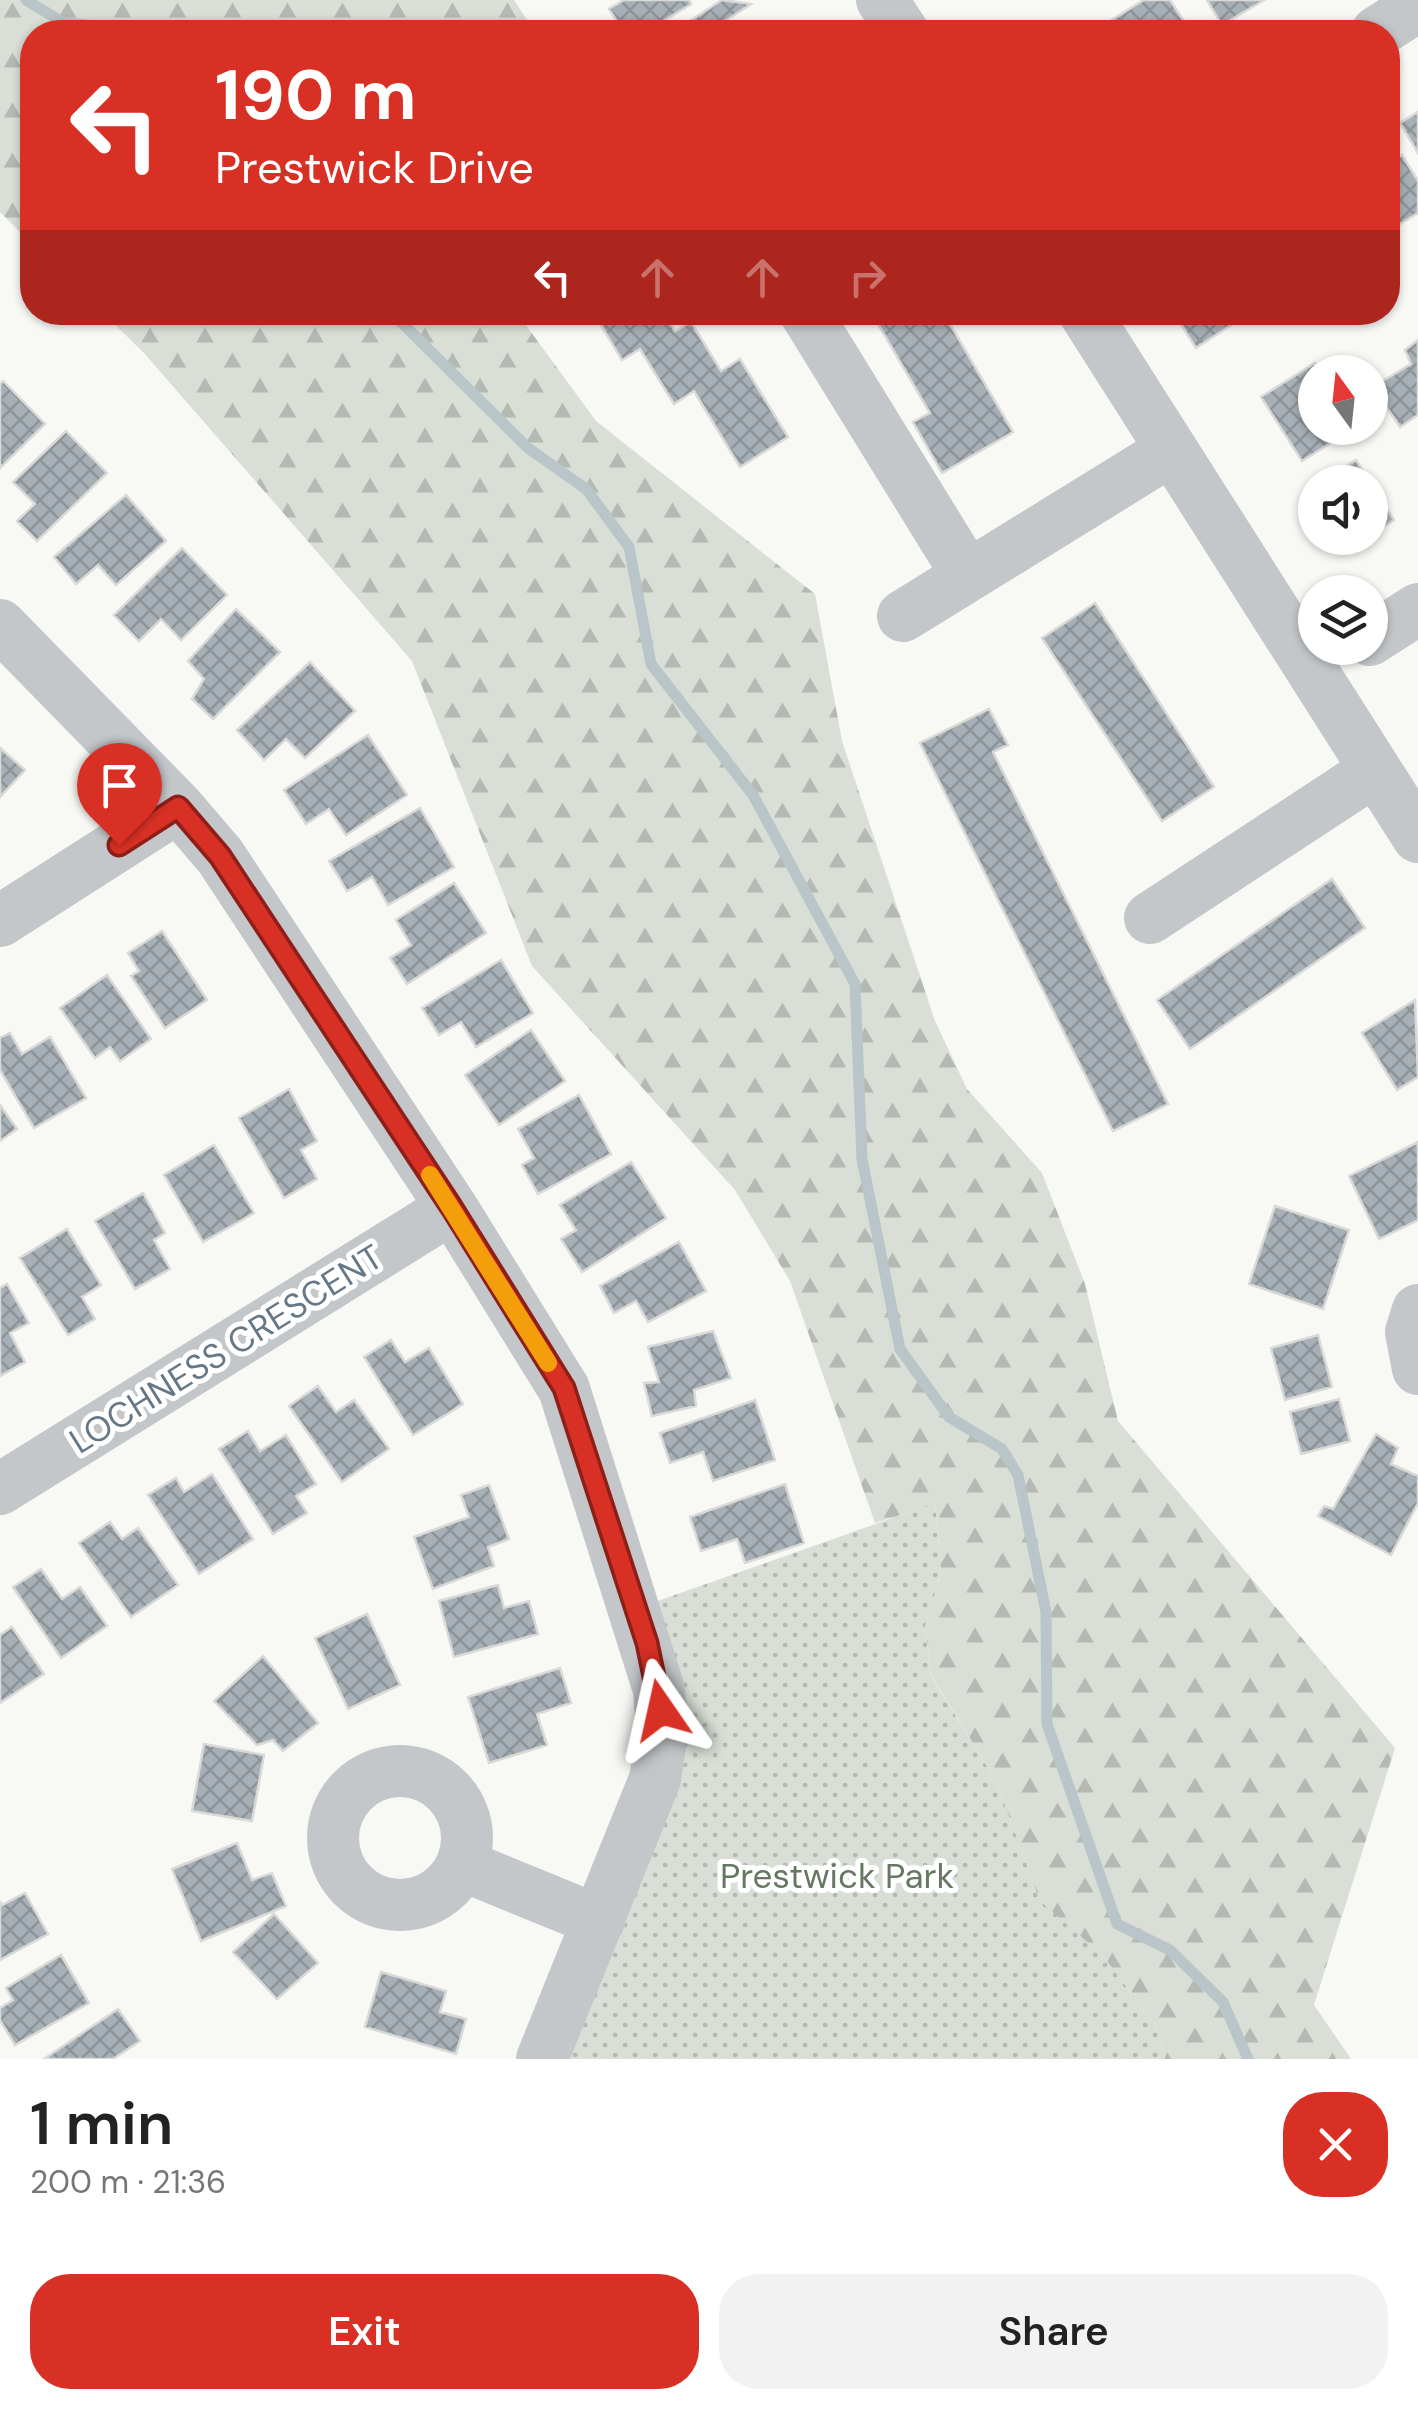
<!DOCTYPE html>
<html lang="en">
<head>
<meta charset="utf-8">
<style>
  :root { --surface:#fff; --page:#f2f2f2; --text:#222; --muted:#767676; --accent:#d93025 }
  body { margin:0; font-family:"DM Sans",sans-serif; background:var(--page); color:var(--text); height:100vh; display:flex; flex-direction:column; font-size:38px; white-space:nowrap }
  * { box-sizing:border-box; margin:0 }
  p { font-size:32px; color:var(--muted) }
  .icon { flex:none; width:55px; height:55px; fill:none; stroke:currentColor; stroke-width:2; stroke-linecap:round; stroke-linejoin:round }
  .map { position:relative; height:2059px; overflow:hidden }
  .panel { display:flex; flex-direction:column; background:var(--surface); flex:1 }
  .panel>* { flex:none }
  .top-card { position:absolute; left:20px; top:20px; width:1380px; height:305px; border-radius:40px; box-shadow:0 2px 8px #0004; background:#d93025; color:#fff; overflow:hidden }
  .needle { width:65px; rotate:345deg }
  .buttons { position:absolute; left:1298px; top:355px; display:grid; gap:20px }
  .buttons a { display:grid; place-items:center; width:90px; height:90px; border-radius:50%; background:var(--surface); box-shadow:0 2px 8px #0004; font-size:50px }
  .pin { position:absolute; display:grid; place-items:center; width:85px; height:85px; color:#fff; margin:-102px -42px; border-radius:50% 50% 50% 0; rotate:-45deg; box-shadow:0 0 10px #0007 }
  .pin .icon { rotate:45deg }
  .me { position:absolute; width:110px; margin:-55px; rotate:349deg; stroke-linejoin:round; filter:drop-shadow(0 0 8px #0008) }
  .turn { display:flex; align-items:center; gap:35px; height:210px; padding:0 30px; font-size:45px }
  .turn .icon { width:130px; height:130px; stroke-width:2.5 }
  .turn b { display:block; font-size:70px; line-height:85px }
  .lanes { display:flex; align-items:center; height:95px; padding:0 30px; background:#0003; justify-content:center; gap:50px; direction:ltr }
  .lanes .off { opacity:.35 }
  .round { display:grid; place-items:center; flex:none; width:105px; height:105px; border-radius:40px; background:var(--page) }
  .summary { display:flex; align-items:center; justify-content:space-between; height:170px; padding:0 30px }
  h1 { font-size:60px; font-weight:600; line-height:75px }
  .button { display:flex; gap:20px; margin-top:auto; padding:20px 30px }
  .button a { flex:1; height:115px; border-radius:40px; background:var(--accent); color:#fff; font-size:40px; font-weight:600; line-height:115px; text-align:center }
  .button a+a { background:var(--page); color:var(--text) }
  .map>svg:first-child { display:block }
  .forest { fill:url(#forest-firs) }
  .park { fill:url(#park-dots) }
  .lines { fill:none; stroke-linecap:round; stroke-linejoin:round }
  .stream { stroke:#b9c5c9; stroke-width:11 }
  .building { fill:url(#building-cross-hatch); stroke:#d9d9d7; stroke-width:2.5 }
  .minor { stroke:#c3c7ca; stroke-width:52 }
  .route-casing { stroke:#8d1f18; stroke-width:25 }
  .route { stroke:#d93025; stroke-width:18 }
  .slow { stroke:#f59e0b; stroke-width:18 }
  .labels { text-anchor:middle; stroke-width:10; stroke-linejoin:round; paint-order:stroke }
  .street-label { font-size:35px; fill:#667886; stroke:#fff }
  .park-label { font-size:35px; fill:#667861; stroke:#fff }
</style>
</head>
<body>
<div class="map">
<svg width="1418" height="2059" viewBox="0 0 1418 2059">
  <defs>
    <pattern id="forest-firs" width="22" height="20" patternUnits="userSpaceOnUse" patternTransform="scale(2.5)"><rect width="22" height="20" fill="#d9dfd6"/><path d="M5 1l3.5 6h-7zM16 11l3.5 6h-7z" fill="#b4bab3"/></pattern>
    <pattern id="park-dots" width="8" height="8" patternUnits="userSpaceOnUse" patternTransform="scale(2.5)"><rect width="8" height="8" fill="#d9dfd6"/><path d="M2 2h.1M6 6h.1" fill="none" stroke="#b4bab3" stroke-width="1.8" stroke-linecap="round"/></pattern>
    <pattern id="building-cross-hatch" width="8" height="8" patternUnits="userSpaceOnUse" patternTransform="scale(2.5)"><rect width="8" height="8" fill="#a7b0b6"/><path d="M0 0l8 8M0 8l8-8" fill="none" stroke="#8c949a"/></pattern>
  </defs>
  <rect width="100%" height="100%" fill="#f8f8f5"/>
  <path class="forest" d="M 0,0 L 514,0 L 535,32 L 32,32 L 32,244 L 0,212 Z
    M 103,313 L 517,313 L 596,421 L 815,594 L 842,741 L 935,1021 L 967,1089 L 1042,1173 L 1085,1284 L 1118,1421 L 1395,1748 L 1314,2005 L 1351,2059 L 1165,2059 L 1155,2024 L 1102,1955 L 1040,1902 L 996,1781 L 931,1675 L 925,1625 L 941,1573 L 935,1504 L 875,1523 L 790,1281 L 735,1190 L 532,966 L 412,661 L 144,353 Z"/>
  <path class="park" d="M 935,1503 L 941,1573 L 925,1626 L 931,1676 L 996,1781 L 1040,1901 L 1102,1955 L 1155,2024 L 1165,2059 L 567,2059 L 679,1777 L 652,1603 Z"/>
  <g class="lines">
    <path class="stream" d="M 26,0 L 64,23 L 170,32
      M 391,312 L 528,448 L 586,489 L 629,547 L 651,664 L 753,795 L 855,984 L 862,1159 L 900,1349 L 949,1417 L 1002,1449 L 1018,1475 L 1046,1612 L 1047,1724 L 1117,1924 L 1170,1950 L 1223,2002 L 1248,2059"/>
  </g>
  <path class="building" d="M 624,0 L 689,0 L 691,4 L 646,32 L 624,32 L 609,9 Z
    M 722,0 L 751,4 L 725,21 L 733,32 L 673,32 Z
    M 1144,0 L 1170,0 L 1191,32 L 1117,32 L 1110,21 Z
    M 1207,0 L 1264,0 L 1222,25 Z
    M 1418,112 L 1418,153 L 1400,123 Z
    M 1402,155 L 1418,181 L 1418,213 L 1388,231 L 1388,164 Z
    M 593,312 L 664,312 L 675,331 L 691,322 L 721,371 L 740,359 L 788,437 L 740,467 L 694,391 L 674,404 L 640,349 L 622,360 Z
    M 871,312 L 943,312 L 1013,432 L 942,473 L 913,422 L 930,413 Z
    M 1173,312 L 1251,312 L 1196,348 Z
    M 1418,340 L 1418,415 L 1400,427 L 1373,387 L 1411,364 L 1405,350 Z
    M 1315,363 L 1321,372 L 1315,372 L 1315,428 L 1336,428 L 1342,436 L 1302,461 L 1261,397 Z
    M 3,381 L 45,424 L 0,468 L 0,384 Z
    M 66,431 L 107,473 L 37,541 L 17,521 L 35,504 L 13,482 Z
    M 1356,460 L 1394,520 L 1370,536 L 1370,482 L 1320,482 Z
    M 126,495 L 166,541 L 116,585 L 98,565 L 76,584 L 54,557 Z
    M 182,548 L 227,595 L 181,640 L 161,619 L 139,641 L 114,615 Z
    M 1095,603 L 1214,787 L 1162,821 L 1042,638 Z
    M 236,609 L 280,652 L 213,719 L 192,699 L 204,679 L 188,661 Z
    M 310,662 L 355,711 L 305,758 L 286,739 L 264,760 L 237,730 Z
    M 989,709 L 1008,745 L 993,752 L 1168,1104 L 1113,1131 L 920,743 Z
    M 368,735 L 407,795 L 346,835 L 329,809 L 306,824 L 284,790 Z
    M 0,748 L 25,770 L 0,797 Z
    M 420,808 L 454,867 L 388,905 L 372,877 L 347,891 L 329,861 Z
    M 1332,879 L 1365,928 L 1190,1049 L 1157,1000 Z
    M 454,883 L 486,933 L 407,984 L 390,958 L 411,945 L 396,920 Z
    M 162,931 L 207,1000 L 165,1028 L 131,976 L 139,971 L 128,953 Z
    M 501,960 L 533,1013 L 476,1047 L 461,1022 L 439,1035 L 422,1008 Z
    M 107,975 L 151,1039 L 120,1061 L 110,1047 L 95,1058 L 60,1008 Z
    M 1415,1000 L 1418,1077 L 1397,1090 L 1362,1033 Z
    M 531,1030 L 565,1081 L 499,1125 L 465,1075 Z
    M 10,1033 L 22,1054 L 50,1037 L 86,1098 L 34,1128 L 0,1070 L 0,1038 Z
    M 289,1089 L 317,1141 L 301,1150 L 317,1179 L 284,1198 L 239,1118 Z
    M 579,1095 L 611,1154 L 538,1194 L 522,1165 L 534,1158 L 518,1129 Z
    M 0,1105 L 17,1129 L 0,1141 Z
    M 1418,1142 L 1418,1220 L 1379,1239 L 1349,1176 Z
    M 214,1145 L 254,1213 L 203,1242 L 164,1175 Z
    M 631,1162 L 666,1218 L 582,1272 L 561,1239 L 576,1230 L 560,1205 Z
    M 143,1193 L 165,1233 L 154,1240 L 170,1269 L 135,1289 L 95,1221 Z
    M 1275,1206 L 1349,1230 L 1323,1309 L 1249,1284 Z
    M 67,1229 L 101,1285 L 82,1297 L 95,1319 L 68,1335 L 20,1258 Z
    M 679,1242 L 706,1291 L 648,1322 L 636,1301 L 614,1313 L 600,1286 Z
    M 7,1284 L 29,1323 L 10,1333 L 25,1362 L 0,1376 L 0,1288 Z
    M 713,1331 L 731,1378 L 694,1390 L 696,1406 L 652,1416 L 644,1383 L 659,1382 L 648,1347 Z
    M 1318,1335 L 1332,1387 L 1285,1400 L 1271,1348 Z
    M 391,1340 L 405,1362 L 429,1348 L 463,1404 L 413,1435 L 364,1357 Z
    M 318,1386 L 336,1412 L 354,1400 L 389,1449 L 342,1482 L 289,1406 Z
    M 1339,1399 L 1350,1441 L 1301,1454 L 1290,1412 Z
    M 755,1400 L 775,1460 L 713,1481 L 703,1452 L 670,1463 L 660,1433 Z
    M 248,1431 L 260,1451 L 286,1435 L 316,1484 L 296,1496 L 307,1513 L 273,1534 L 219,1449 Z
    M 1376,1434 L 1398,1448 L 1391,1464 L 1418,1476 L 1418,1503 L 1391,1555 L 1318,1516 L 1324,1506 L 1333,1509 Z
    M 212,1474 L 253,1539 L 199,1574 L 148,1495 L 176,1478 L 184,1492 Z
    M 785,1484 L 804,1543 L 745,1563 L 737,1539 L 701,1551 L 690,1517 Z
    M 489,1485 L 509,1539 L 488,1547 L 494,1566 L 433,1589 L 414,1537 L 469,1517 L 461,1495 Z
    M 110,1522 L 122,1539 L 138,1528 L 178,1585 L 131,1617 L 79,1543 Z
    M 41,1569 L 62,1599 L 80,1587 L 107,1626 L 61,1658 L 13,1587 Z
    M 498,1585 L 504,1608 L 529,1601 L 538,1634 L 454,1657 L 439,1601 Z
    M 367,1614 L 400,1685 L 348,1709 L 315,1638 Z
    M 12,1627 L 44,1674 L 0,1703 L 0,1635 Z
    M 263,1656 L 318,1723 L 283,1751 L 273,1740 L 257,1745 L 214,1701 Z
    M 560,1668 L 571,1703 L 537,1714 L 547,1745 L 489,1763 L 468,1697 Z
    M 204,1744 L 264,1755 L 252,1821 L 192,1811 Z
    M 237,1843 L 252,1880 L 272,1873 L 286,1906 L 201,1941 L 172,1869 Z
    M 25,1893 L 48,1934 L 0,1960 L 0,1902 L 2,1905 Z
    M 274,1914 L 318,1963 L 277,1999 L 233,1952 Z
    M 61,1955 L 89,2003 L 15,2045 L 0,2020 L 0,2008 L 13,2000 L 6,1988 Z
    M 381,1972 L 446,1991 L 440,2012 L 466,2019 L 456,2054 L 365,2027 Z
    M 118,2009 L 140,2041 L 113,2059 L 44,2059 Z"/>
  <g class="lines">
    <path class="minor" d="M 882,0 L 903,32
      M 1377,32 L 1418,6
      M 805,312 L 966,573
      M 1084,312 L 1418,837
      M 903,616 L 1170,451
      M 0,625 L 178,807 L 220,856 L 452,1208 L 564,1389 L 659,1690 L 662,1731 L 655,1779 L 542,2059
      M 1370,640 L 1418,609
      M 1150,918 L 1374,771
      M 0,921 L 178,807
      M 1418,1310 L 1411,1332 L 1418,1369
      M 0,1489 L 452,1208
      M333 1838a67 67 0 1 1 134 0a67 67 0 1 1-134 0Z
      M 462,1865 L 599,1921"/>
  </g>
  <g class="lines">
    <defs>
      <path id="route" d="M 119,845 L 178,807 L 220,856 L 452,1208 L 564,1388 L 647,1643 L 661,1710"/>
    </defs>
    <use href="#route" class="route-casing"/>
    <use href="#route" class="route"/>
    <path class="slow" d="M 430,1175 L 548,1363"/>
  </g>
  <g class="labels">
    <g class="street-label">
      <text transform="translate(226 1349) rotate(-32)" y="12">LOCHNESS CRESCENT</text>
    </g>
    <g class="park-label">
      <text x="837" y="1888">Prestwick Park</text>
    </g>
  </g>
</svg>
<div class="buttons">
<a><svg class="needle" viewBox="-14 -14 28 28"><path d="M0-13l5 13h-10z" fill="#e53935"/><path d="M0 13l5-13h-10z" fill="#767676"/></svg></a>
<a><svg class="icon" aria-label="sound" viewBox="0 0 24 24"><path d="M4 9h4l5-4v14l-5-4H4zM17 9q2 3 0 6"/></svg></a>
<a><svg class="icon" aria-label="layers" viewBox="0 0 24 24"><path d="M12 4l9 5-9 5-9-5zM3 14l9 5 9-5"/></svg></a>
</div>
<div class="pin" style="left:119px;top:845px;background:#d93025"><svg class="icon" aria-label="arrive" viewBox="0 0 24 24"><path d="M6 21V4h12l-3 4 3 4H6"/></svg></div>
<svg class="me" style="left:661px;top:1710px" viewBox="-20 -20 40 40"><path d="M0-17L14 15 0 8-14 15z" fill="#d93025" stroke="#fff" stroke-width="4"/></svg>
<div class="top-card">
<div class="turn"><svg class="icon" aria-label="left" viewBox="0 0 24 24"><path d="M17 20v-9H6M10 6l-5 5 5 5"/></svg><div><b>190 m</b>Prestwick Drive</div></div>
<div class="lanes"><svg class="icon" aria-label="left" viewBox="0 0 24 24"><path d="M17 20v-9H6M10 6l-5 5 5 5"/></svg><svg class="icon off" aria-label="ahead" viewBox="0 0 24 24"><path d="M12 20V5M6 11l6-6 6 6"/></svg><svg class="icon off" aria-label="ahead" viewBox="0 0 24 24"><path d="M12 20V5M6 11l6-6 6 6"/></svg><svg class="icon off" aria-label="right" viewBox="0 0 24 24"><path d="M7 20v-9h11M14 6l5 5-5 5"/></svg></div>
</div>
</div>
<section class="panel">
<div class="summary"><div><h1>1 min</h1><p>200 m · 21:36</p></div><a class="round" style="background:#d93025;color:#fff"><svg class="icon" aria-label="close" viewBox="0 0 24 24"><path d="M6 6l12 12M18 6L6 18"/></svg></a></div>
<div class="button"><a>Exit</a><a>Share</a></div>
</section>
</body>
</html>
